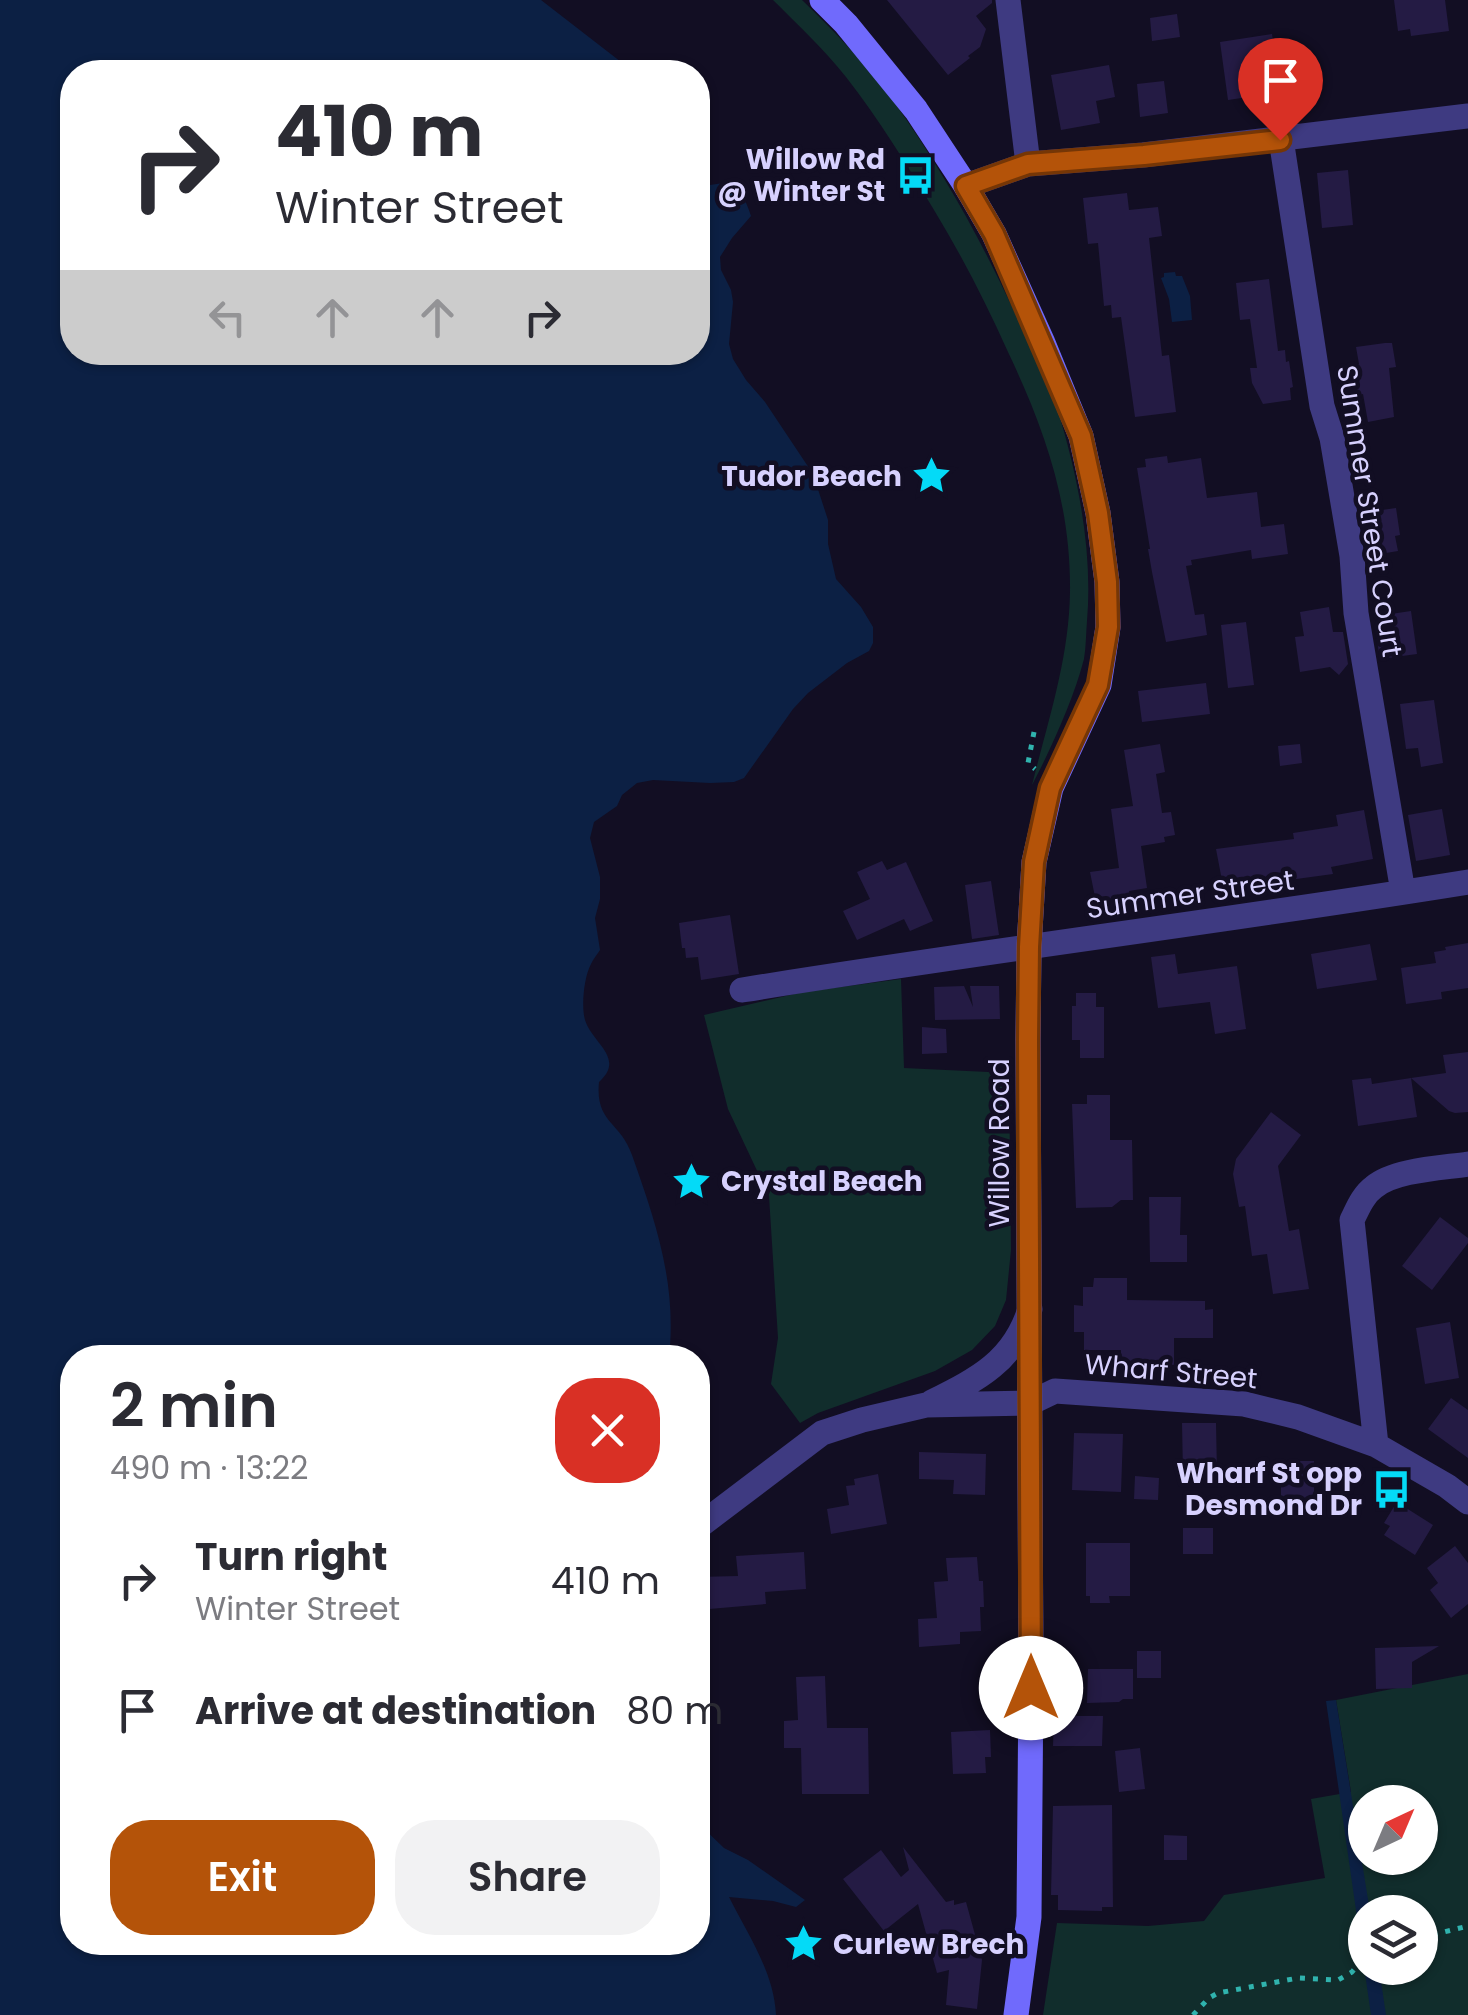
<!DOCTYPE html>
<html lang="en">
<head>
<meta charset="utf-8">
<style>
  :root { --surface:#fff; --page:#f2f2f3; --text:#2b2b33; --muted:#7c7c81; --accent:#b45309 }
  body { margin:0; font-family:Poppins,sans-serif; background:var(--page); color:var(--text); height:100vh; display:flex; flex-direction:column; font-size:38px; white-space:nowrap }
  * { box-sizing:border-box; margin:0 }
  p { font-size:32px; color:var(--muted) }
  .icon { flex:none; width:55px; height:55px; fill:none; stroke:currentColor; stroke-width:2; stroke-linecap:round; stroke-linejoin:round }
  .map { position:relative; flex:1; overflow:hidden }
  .side { position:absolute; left:60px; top:1345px; width:650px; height:610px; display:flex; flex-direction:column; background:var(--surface); border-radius:40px; box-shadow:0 2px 8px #0004 }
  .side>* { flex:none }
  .guide { position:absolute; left:60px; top:60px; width:650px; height:305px; border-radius:40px; box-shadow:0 2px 8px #0004; background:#fff; color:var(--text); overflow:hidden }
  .needle { width:65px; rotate:44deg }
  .buttons { position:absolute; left:1348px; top:1785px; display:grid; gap:20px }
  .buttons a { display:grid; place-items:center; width:90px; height:90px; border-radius:50%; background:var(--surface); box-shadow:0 2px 8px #0004; font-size:50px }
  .pin { position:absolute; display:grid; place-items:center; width:85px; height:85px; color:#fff; margin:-102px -42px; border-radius:50% 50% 50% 0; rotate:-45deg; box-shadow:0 0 10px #0007 }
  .pin .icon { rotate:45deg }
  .me { position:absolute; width:110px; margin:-55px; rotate:0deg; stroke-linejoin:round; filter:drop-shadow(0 0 8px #0008) }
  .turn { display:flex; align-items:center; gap:35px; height:210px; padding:0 50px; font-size:45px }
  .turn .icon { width:130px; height:130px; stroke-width:2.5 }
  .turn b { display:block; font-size:70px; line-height:85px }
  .lanes { display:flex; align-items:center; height:95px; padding:0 50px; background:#0003; justify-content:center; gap:50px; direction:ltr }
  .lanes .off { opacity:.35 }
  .round { display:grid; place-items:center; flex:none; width:105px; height:105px; border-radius:40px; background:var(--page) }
  .overview { display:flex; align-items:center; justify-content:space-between; height:170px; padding:0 50px }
  h1 { font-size:60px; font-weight:600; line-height:75px }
  .primary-button { display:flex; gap:20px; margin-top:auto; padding:20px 50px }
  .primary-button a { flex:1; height:115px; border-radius:40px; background:var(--accent); color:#fff; font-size:40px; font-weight:600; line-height:115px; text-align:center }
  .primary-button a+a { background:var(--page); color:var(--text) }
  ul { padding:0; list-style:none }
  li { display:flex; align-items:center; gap:30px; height:130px; padding:0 50px }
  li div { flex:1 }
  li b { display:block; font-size:38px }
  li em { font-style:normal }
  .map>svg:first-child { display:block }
  .green { fill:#112d2c; fill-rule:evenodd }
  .water { fill:#0c2044 }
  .building { fill:#241b44 }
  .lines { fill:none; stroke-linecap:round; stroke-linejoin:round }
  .path { stroke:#30b3ae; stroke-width:5; stroke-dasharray:5 8; stroke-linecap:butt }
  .street { stroke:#3e3a81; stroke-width:25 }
  .secondary { stroke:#706afc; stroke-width:25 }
  .route-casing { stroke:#753606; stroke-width:25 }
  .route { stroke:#b45309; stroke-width:18 }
  .labels { text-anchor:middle; stroke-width:9; stroke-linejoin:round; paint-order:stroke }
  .poi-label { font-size:28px; font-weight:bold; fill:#d7d1fe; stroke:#120e23; text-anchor:end }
  .street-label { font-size:28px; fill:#d7d1fe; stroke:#120e23 }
</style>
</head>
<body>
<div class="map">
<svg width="1468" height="2015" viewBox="0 0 1468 2015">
  <rect width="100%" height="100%" fill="#120e23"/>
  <path class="green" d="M 773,0 L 802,0 C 835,32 867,65 894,102 C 935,159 971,222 1002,286 C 1021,326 1045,368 1058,411 C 1078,477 1093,551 1087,621 C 1086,633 1086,647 1084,659 C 1074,698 1051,749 1032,785 C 1048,721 1069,659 1070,592 C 1071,504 1045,430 1008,352 C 986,303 962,256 934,210 C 907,165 879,119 846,77 C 824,49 798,25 773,0 Z
    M 901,979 L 904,1068 L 1009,1073 L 1011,1250 L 1006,1300 L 995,1326 L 972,1350 L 935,1371 L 818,1413 L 800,1423 L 771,1384 L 778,1338 L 769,1196 L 728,1109 L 704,1015 L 803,992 Z
    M 1468,1674 L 1468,2015 L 1043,2015 L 1057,1923 L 1148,1926 L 1204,1921 L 1224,1895 L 1325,1878 L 1311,1799 L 1351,1792 L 1336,1700 ZM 1365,1802 L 1420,1802 L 1420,1858 L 1365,1858 ZM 1365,1912 L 1420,1912 L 1420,1968 L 1365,1968 Z"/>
  <path class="water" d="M 0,0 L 541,0 L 634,72 L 72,72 L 72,352 L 698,352 L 698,187 L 729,182 C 742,191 746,201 751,216 L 732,238 L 720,257 L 721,270 L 731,290 L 733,302 L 729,344 L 733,359 L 746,380 L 765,402 L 813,474 L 828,520 L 828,544 L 836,579 L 861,607 L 873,627 L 873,643 L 869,651 L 847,663 L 808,693 L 793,709 L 744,778 L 734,782 L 710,783 L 653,780 L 637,783 L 622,795 L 617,806 L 594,822 L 590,838 L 600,877 L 600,899 L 595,918 L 600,950 C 597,955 593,959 591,964 C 584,977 581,1006 585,1020 C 592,1043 626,1058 599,1082 C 595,1123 620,1121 632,1155 C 656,1223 677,1284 669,1357 L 72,1358 L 72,1942 L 698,1942 L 698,1823 L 724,1848 L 748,1860 L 805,1900 L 796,1907 L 773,1901 L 729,1897 C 748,1935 774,1972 776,2015 L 0,2015 Z
    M 1175,272 L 1176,276 L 1182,276 L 1190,296 L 1192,320 L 1172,322 L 1169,299 L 1161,278 L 1164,277 L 1164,273 Z
    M 1336,1700 L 1370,1912 L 1365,1912 L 1365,1968 L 1379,1968 L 1386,2015 L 1371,2015 L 1326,1701 Z"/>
  <path class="building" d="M 887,0 L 992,0 L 992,3 L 976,16 L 986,29 L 980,47 L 968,56 L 970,58 L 948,75 Z
    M 1394,0 L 1445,0 L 1449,31 L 1411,36 L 1410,29 L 1398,31 Z
    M 1177,14 L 1180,37 L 1152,41 L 1150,18 Z
    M 1272,34 L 1277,65 L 1282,65 L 1286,95 L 1255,100 L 1255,96 L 1228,100 L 1220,42 Z
    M 1109,65 L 1115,97 L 1096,101 L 1100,123 L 1061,130 L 1051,75 Z
    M 1164,81 L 1168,113 L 1140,117 L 1137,84 Z
    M 1348,170 L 1353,225 L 1322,228 L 1317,173 Z
    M 1127,193 L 1129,210 L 1158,207 L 1162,236 L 1149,238 L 1162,356 L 1169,355 L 1176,412 L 1135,417 L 1121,317 L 1112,318 L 1111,305 L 1104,306 L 1098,243 L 1088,244 L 1083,198 Z
    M 1269,279 L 1278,351 L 1285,350 L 1286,362 L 1289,361 L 1293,387 L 1290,388 L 1291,400 L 1263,404 L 1252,383 L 1250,368 L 1257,368 L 1250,319 L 1240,320 L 1236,283 Z
    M 1385,343 L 1392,343 L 1396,367 L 1389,368 L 1394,417 L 1368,422 L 1363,394 L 1354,396 L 1350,365 L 1359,364 L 1356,347 Z
    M 1167,456 L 1168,463 L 1201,458 L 1207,498 L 1257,492 L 1261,527 L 1284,524 L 1288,554 L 1252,559 L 1251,550 L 1191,560 L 1192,565 L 1186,566 L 1195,615 L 1204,614 L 1207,635 L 1166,642 L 1152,572 L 1148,549 L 1150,549 L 1137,468 L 1146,467 L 1145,459 Z
    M 1396,508 L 1400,535 L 1395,536 L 1398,551 L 1368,556 L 1361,513 Z
    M 1329,607 L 1333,632 L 1343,632 L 1348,664 L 1339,675 L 1330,667 L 1300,672 L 1295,637 L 1304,636 L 1300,612 Z
    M 1411,611 L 1417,654 L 1380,659 L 1375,627 L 1379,626 L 1377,616 Z
    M 1246,622 L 1254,685 L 1228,688 L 1221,625 Z
    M 1206,683 L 1210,714 L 1142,722 L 1138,691 Z
    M 1434,700 L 1443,763 L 1421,767 L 1418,748 L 1406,749 L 1400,704 Z
    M 1160,744 L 1165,772 L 1156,774 L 1162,813 L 1171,812 L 1175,835 L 1164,837 L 1165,842 L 1141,846 L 1147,888 L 1129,891 L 1130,896 L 1096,902 L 1090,872 L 1119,868 L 1111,809 L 1133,806 L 1124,750 Z
    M 1300,744 L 1302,763 L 1280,766 L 1278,746 Z
    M 1442,809 L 1450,855 L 1416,861 L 1408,815 Z
    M 1364,810 L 1373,859 L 1331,867 L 1333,874 L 1289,880 L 1291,889 L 1266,893 L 1265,884 L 1224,891 L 1216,849 L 1294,839 L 1293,833 L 1338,826 L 1336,815 Z
    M 882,861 L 887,870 L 906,862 L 933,921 L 910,931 L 904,919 L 857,940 L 843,911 L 870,899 L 857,872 Z
    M 991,881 L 999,935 L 972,939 L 965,885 Z
    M 730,915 L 739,974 L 701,980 L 698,957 L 686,958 L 685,948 L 682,948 L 679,923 Z
    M 1468,943 L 1468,988 L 1441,992 L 1442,999 L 1406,1004 L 1401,968 L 1436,963 L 1434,952 L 1446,950 L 1445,947 Z
    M 1370,944 L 1377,980 L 1317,989 L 1311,954 Z
    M 1175,954 L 1178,974 L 1237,966 L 1246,1029 L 1215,1034 L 1210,1002 L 1158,1008 L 1151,957 Z
    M 964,986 L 973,1007 L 970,986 L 999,986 L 1000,1019 L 935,1020 L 934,987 Z
    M 1076,993 L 1096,993 L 1096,1007 L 1104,1007 L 1104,1058 L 1080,1058 L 1080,1040 L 1072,1040 L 1072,1006 L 1076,1006 Z
    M 922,1027 L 946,1029 L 947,1053 L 922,1054 Z
    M 1468,1052 L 1468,1112 L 1455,1113 L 1449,1111 L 1411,1078 L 1446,1073 L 1443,1055 Z
    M 1371,1078 L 1372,1084 L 1411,1078 L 1417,1117 L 1358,1126 L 1352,1080 Z
    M 1087,1095 L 1110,1095 L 1110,1140 L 1132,1140 L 1133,1200 L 1121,1200 L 1112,1207 L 1076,1208 L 1072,1104 L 1087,1104 Z
    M 1271,1112 L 1301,1135 L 1278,1166 L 1289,1231 L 1299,1229 L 1309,1289 L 1273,1294 L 1267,1254 L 1252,1256 L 1245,1206 L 1239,1207 L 1233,1174 L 1236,1159 Z
    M 1149,1197 L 1181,1197 L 1180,1235 L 1187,1235 L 1187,1262 L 1150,1262 Z
    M 1440,1217 L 1468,1238 L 1468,1243 L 1432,1290 L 1402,1266 Z
    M 1094,1278 L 1127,1278 L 1127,1300 L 1205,1301 L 1205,1310 L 1213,1309 L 1213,1338 L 1174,1338 L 1174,1365 L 1121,1365 L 1121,1350 L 1084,1350 L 1084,1332 L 1074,1332 L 1074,1305 L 1083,1306 L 1083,1287 L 1093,1287 Z
    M 1450,1322 L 1459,1378 L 1425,1384 L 1416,1328 Z
    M 1451,1398 L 1468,1410 L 1468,1458 L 1428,1429 Z
    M 1182,1423 L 1216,1423 L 1217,1474 L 1183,1474 Z
    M 1074,1433 L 1123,1434 L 1121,1492 L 1072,1490 Z
    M 919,1452 L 986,1454 L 985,1495 L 953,1494 L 954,1480 L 919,1479 Z
    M 1281,1461 L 1314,1461 L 1314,1507 L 1281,1507 Z
    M 878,1474 L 887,1524 L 831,1534 L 827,1509 L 849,1505 L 846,1486 L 855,1485 L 854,1479 Z
    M 1135,1476 L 1159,1478 L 1158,1500 L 1134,1499 Z
    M 1395,1505 L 1401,1509 L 1403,1506 L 1433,1525 L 1415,1555 L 1384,1535 L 1390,1526 L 1384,1523 Z
    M 1183,1528 L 1213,1528 L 1213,1554 L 1183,1554 Z
    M 1086,1543 L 1130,1543 L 1130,1596 L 1109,1596 L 1110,1603 L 1090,1603 L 1090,1596 L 1086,1596 Z
    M 1455,1546 L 1468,1563 L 1468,1604 L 1451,1618 L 1430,1590 L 1438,1583 L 1427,1568 Z
    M 804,1552 L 806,1589 L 765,1592 L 766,1604 L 698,1610 L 698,1577 L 738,1576 L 736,1556 Z
    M 977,1557 L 979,1581 L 983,1581 L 984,1607 L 980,1607 L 981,1631 L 960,1632 L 960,1644 L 919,1647 L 918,1619 L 937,1618 L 934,1582 L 948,1581 L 946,1558 Z
    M 1439,1646 L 1412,1662 L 1412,1688 L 1376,1689 L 1375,1648 Z
    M 1137,1651 L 1161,1651 L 1161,1678 L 1137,1678 Z
    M 1088,1669 L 1133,1669 L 1133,1699 L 1123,1699 L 1119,1702 L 1087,1703 Z
    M 825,1676 L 827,1728 L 868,1728 L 869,1794 L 802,1794 L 801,1748 L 784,1748 L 784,1721 L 798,1720 L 796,1677 Z
    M 1054,1716 L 1103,1716 L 1102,1746 L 1053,1746 Z
    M 990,1730 L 991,1757 L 985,1757 L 986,1773 L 953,1774 L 951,1732 Z
    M 1140,1748 L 1145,1789 L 1119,1792 L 1115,1751 Z
    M 1112,1805 L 1113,1907 L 1102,1907 L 1102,1911 L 1058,1910 L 1058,1895 L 1051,1895 L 1053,1806 Z
    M 1164,1835 L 1187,1836 L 1187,1860 L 1164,1860 Z
    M 903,1847 L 946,1902 L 954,1900 L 954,1905 L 966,1902 L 982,1960 L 977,2009 L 946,2005 L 949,1970 L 937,1973 L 918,1904 L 884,1931 L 843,1879 L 881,1850 L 901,1877 L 909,1870 Z"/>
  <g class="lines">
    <path class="path" d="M 1034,732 L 1028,763 L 1035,769
      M 1420,1938 L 1468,1926
      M 1193,2015 L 1209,1998 L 1218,1993 L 1298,1978 L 1338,1980 L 1352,1972 L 1365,1956"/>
    <path class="street" d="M 1008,0 L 1028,164
      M 1281,139 L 1322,406 L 1332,438 L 1352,556 L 1356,613 L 1403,892
      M 966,186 L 1028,164 L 1143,155 L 1468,116
      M 742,990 C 983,951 1226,921 1468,882
      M 932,1402 C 978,1379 1014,1361 1030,1309
      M 1376,1445 L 1352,1220 C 1358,1208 1363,1195 1374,1187 C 1394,1170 1441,1168 1468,1164
      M 698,1527 L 822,1433 L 862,1420 L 926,1405 L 1030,1403 L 1055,1391 L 1244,1404 L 1298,1417 L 1376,1445 L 1447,1486 L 1468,1502"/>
    <path class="secondary" d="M 822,0 L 846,24 L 916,110 L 966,186 L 994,234 L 1043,343 L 1081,436 L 1098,513 L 1107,582 L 1108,627 L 1099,685 L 1051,788 L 1034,862 L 1029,947 L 1028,1039 L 1031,1678 L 1029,1917 L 1016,2015"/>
  </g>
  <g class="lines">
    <defs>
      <path id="route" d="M 1031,1688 L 1028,1040 L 1029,947 L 1034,862 L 1050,788 L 1098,685 L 1108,627 L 1107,582 L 1098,513 L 1081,436 L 994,234 L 966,186 L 1028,164 L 1144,155 L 1280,140"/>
    </defs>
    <use href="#route" class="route-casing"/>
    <use href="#route" class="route"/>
  </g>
  <defs>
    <symbol id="bus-bare" viewBox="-9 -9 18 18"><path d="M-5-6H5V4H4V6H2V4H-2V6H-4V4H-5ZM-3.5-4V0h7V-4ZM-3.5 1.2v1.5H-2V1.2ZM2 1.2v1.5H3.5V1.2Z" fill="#04daf7" stroke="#120e23" stroke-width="2.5" paint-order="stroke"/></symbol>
    <symbol id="sight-bare" viewBox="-9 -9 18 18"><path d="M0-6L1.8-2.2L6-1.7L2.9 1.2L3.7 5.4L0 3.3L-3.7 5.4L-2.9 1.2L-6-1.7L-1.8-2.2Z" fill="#04daf7" stroke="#120e23" stroke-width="2.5" paint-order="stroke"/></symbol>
  </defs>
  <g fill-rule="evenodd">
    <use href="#bus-bare" x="888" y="148" width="55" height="55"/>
    <use href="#sight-bare" x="904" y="448" width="55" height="55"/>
    <use href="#sight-bare" x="664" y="1154" width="55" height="55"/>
    <use href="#bus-bare" x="1364" y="1462" width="55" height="55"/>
    <use href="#sight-bare" x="776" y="1916" width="55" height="55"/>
  </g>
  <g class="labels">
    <g class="poi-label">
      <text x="885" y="169">Willow Rd<tspan x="885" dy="32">@ Winter St</tspan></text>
      <text x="902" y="486">Tudor Beach</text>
      <text x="721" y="1191" text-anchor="start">Crystal Beach</text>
      <text x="1362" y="1483">Wharf St opp<tspan x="1362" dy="32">Desmond Dr</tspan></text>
      <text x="833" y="1954" text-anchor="start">Curlew Brech</text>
    </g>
    <g class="street-label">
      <text transform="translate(1370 511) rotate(81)" y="10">Summer Street Court</text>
      <text transform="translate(1190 894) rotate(-8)" y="10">Summer Street</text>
      <text transform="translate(999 1143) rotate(-90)" y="10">Willow Road</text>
      <text transform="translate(1171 1371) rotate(5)" y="10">Wharf Street</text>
    </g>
  </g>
</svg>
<div class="buttons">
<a><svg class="needle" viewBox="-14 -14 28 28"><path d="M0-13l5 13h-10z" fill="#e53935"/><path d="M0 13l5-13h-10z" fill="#7c7c81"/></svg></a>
<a><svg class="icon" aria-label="layers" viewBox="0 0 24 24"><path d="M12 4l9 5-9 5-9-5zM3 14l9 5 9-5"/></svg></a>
</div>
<div class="pin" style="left:1280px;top:140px;background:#d93025"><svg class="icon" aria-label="arrive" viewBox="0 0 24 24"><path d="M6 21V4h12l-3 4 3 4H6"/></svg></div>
<svg class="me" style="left:1031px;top:1688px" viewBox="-20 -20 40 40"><circle r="19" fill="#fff"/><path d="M0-13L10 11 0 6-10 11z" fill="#b45309"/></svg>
<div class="guide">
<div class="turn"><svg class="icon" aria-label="right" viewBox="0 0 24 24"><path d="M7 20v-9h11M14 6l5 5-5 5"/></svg><div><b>410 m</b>Winter Street</div></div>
<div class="lanes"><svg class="icon off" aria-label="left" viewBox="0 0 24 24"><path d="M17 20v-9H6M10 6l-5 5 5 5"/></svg><svg class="icon off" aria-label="ahead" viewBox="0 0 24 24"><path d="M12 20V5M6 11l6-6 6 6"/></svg><svg class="icon off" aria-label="ahead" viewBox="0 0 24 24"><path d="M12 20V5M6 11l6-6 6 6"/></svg><svg class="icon" aria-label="right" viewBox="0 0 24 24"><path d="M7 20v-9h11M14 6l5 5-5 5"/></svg></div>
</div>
<section class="side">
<div class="overview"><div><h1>2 min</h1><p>490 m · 13:22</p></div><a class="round" style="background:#d93025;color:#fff"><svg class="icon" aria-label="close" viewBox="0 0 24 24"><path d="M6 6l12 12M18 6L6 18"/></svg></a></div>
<ul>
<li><svg class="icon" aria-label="right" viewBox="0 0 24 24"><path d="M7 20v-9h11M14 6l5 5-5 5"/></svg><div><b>Turn right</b><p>Winter Street</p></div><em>410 m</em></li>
<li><svg class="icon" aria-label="arrive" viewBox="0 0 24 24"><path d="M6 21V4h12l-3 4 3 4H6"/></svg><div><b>Arrive at destination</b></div><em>80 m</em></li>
</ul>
<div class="primary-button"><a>Exit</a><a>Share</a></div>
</section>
</div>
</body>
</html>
